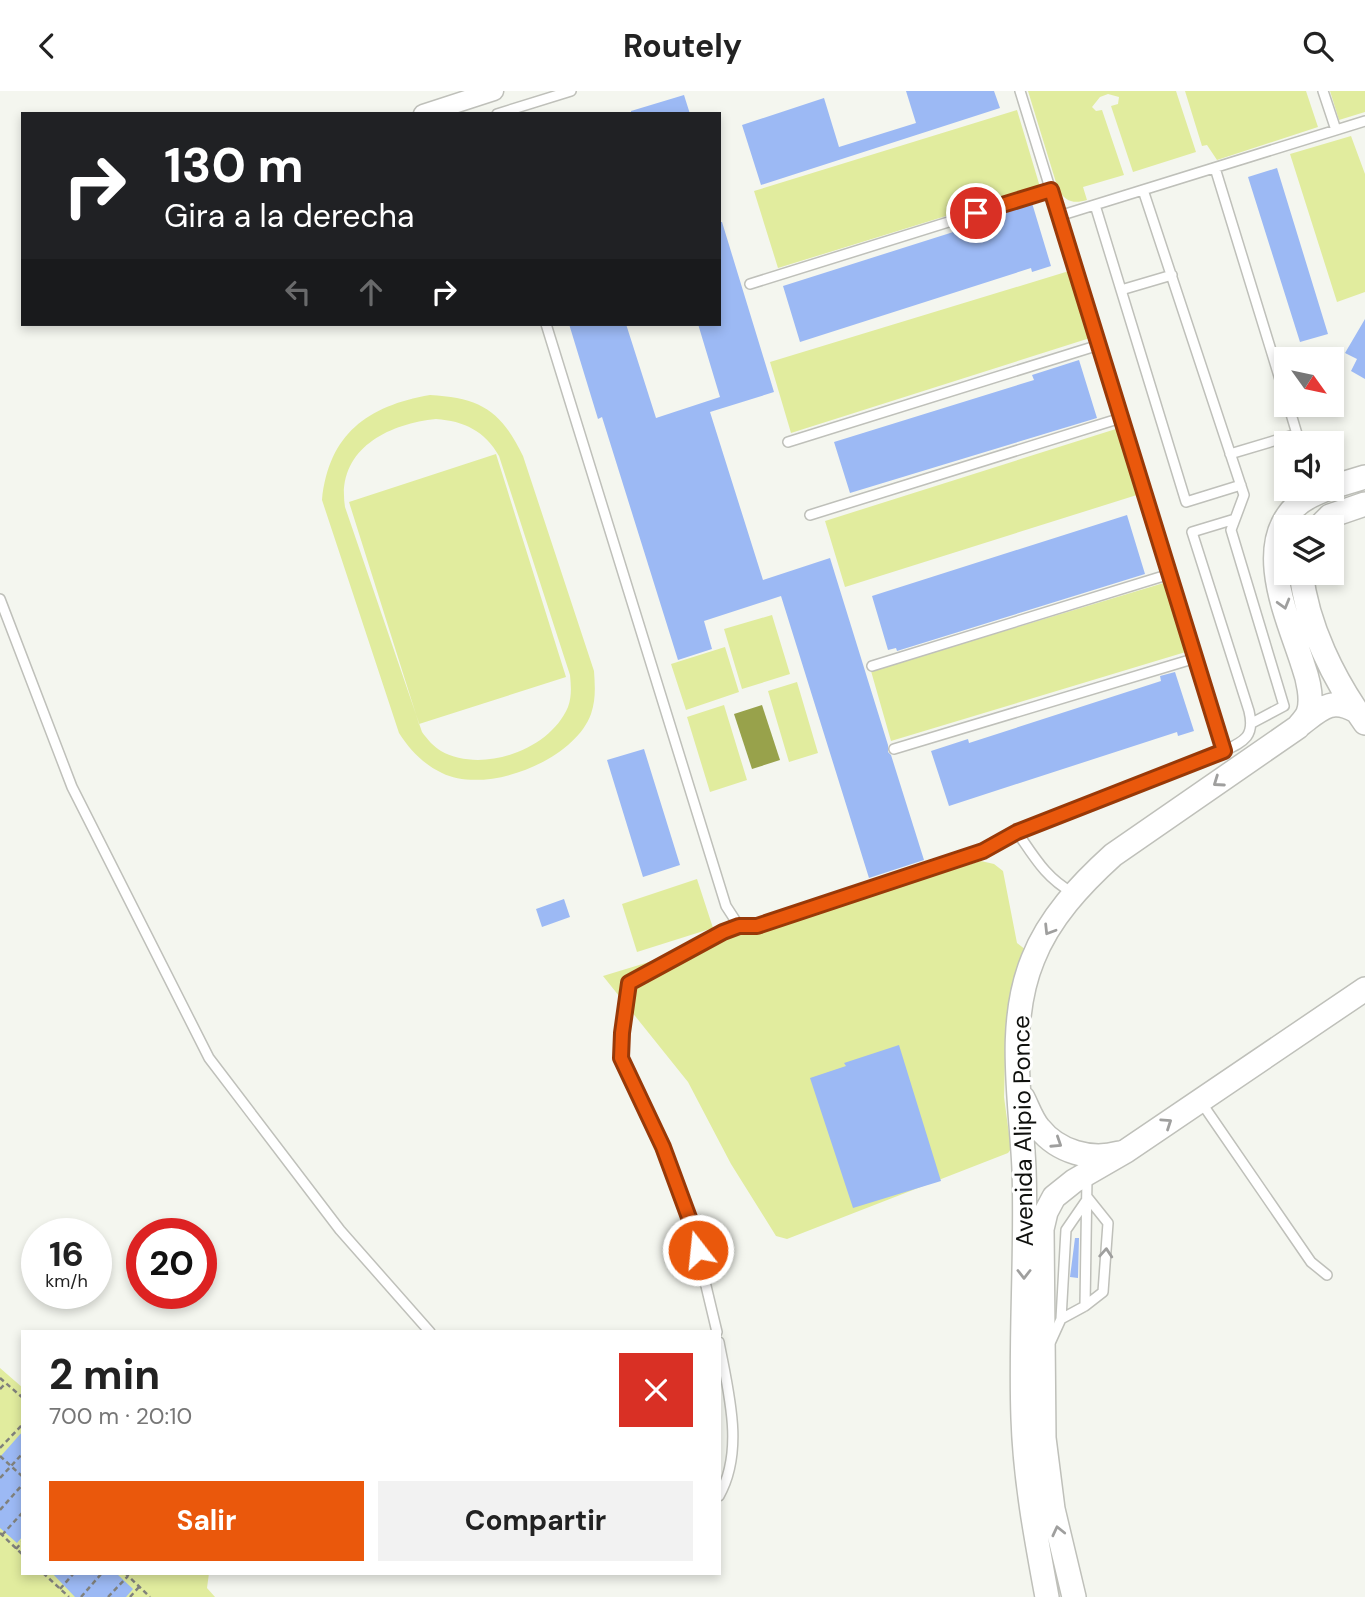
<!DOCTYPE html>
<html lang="es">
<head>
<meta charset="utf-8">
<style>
  :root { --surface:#fff; --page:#f2f2f2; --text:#222; --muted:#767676; --accent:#ea580c }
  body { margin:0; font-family:"DM Sans",sans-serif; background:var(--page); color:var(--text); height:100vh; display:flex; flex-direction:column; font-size:26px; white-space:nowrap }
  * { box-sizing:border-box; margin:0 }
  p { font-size:23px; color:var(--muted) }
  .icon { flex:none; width:38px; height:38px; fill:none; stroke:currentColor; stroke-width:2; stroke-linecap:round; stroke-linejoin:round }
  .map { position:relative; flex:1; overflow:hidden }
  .panel { position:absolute; left:21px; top:1239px; width:700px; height:245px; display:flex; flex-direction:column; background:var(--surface); border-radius:0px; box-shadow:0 4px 10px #0003 }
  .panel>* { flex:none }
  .hud { position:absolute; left:21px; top:21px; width:700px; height:214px; border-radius:0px; box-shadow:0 4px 10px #0003; background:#202124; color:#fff; overflow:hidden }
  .needle { width:46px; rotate:123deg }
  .tools { position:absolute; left:1274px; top:256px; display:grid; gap:14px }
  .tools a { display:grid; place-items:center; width:70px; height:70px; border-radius:0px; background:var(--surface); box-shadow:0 4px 10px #0003; font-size:35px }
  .speed { position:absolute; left:21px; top:1127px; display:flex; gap:14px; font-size:35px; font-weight:700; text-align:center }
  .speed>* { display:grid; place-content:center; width:91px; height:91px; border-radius:50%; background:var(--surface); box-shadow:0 4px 10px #0003; line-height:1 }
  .speed small { font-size:18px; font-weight:400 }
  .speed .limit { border:10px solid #d22; background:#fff; color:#111 }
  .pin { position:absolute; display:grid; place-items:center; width:60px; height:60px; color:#fff; margin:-30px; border:4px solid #fff; border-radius:50%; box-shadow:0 2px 7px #0007 }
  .me { position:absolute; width:77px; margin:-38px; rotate:344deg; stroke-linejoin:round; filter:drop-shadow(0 0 5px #0008) }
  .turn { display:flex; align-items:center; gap:24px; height:147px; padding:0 28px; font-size:32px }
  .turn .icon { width:91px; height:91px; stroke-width:2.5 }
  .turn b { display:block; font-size:49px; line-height:60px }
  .lanes { display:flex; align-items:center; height:66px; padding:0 28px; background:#0003; justify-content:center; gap:35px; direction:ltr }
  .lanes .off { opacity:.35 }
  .round { display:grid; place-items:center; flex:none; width:74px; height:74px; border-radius:0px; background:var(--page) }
  .headline { display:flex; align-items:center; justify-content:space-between; height:119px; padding:0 28px }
  h1 { font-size:42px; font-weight:700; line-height:52px }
  .primary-button { display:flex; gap:14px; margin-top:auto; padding:14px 28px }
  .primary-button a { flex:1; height:80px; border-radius:0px; background:var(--accent); color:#fff; font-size:28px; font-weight:700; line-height:80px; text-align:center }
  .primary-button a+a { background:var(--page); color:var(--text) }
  header { display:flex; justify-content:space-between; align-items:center; height:91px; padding:0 28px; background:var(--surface); font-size:32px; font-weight:700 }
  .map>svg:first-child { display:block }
  .green { fill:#e1ec9e; fill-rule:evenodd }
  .water { fill:#98a24b }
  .building { fill:#9cb9f4 }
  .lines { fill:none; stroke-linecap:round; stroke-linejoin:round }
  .lane-casing { stroke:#bfc0ba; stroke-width:12 }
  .street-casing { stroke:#bfc0ba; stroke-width:21 }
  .secondary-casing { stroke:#bfc0ba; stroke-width:26 }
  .path { stroke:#80817c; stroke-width:2.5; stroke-dasharray:5 3.5; stroke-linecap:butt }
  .lane { stroke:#fff; stroke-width:9 }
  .street { stroke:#fff; stroke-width:18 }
  .secondary { stroke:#fff; stroke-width:23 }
  .oneway { stroke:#9f9f9e }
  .route-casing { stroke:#983908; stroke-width:18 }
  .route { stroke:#ea580c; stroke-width:12 }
  .labels { text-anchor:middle; stroke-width:6; stroke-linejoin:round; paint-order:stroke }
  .street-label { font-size:24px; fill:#0f100d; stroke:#fff }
</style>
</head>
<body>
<header><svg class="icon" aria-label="back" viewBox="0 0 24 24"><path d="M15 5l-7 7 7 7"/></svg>Routely<svg class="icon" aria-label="search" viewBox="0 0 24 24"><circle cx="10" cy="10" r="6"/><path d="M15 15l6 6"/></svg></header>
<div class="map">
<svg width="1365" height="1506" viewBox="0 0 1365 1506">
  <rect width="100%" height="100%" fill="#f4f6ef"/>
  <path class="green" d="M 1028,0 L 1176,0 L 1196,61 L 1133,81 L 1111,15 L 1118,13 L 1119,6 L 1108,3 L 1100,6 L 1092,16 L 1096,20 L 1102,19 L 1124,84 L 1083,96 L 1087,109 C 1074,113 1065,111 1058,98 Z
    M 1185,0 L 1306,0 L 1318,36 L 1217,69 L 1207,54 L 1202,55 Z
    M 1330,0 L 1365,0 L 1365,21 L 1339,29 Z
    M 1017,19 L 1040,96 L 778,177 L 754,100 Z
    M 1351,45 L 1365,83 L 1365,201 L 1337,211 L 1290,63 Z
    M 1069,180 L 1090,247 L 791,342 L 770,271 Z
    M 430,304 C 480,307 501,319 523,365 L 594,580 C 595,595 596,608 591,623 C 574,670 486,704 442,682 C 423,673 410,659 399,642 L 322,409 C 329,343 367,315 430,304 ZM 436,328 C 464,330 485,340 499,365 L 570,584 C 571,595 572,605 568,616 C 550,659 482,683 441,660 C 434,656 427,648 422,641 L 345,416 C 336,359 387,333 436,328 Z
    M 1119,337 L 1140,403 L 845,496 L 825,430 Z
    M 496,363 L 566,586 L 419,633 L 349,411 Z
    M 1167,491 L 1189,560 L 891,650 L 871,580 Z
    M 772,524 L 790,583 L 742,598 L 724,538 Z
    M 725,556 L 739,601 L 686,619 L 671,573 Z
    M 797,591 L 818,662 L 789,671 L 768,600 Z
    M 724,614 L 747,689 L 710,701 L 687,626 Z
    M 981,770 L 994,773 L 1003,780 L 1017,852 L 1026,859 L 1014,886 L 1006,929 L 1004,1006 L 1011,1058 L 1008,1062 L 787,1148 L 776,1145 L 731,1073 L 688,991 L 603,885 Z
    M 697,788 L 713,837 L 637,861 L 622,813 Z
    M 0,1277 L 23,1297 L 23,1482 L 209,1482 L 207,1497 L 215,1506 L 0,1506 Z"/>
  <path class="water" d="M 762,614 L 780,669 L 752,678 L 734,623 Z"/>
  <path class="building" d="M 906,0 L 994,0 L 1000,17 L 761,94 L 742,34 L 824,7 L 839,56 L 916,32 Z
    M 684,4 L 690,23 L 631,23 L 631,20 Z
    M 1277,77 L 1328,243 L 1300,251 L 1248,86 Z
    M 1032,112 L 1051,175 L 1032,181 L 1031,177 L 800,251 L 783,195 L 988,130 L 987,126 Z
    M 719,131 L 722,131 L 774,301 L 710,321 L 763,489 L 830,467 L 888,654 L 888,661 L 891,664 L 924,769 L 869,787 L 781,505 L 704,530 L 712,558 L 678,569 L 602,326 L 598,328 L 569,233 L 626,233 L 656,327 L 720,306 L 698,233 L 719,233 Z
    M 1365,228 L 1365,288 L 1351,280 L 1357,268 L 1345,262 Z
    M 1079,269 L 1097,327 L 850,402 L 834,351 L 1034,289 L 1032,284 Z
    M 1127,424 L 1145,483 L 897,560 L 896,557 L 888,559 L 872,505 Z
    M 1175,581 L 1194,640 L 1178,645 L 1177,641 L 949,715 L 931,660 L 968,648 L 969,652 L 1161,590 L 1160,585 Z
    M 644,658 L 680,774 L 643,786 L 607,669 Z
    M 564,808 L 570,826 L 542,836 L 536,818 Z
    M 899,954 L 941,1090 L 853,1117 L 810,987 L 846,975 L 844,972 Z
    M 1075,1147 L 1079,1147 L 1078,1187 L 1070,1186 Z
    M 23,1340 L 23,1445 L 17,1452 L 0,1437 L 0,1366 Z
    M 52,1482 L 116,1482 L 133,1498 L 126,1506 L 75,1506 Z"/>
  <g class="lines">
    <defs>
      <path id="lane" d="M 1020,0 L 1224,660
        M 1323,0 L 1336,39
        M 497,23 L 571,0
        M 1215,77 L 1286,308
        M 1143,99 L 1244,404 L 1231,439 L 1284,615 L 1252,632
        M 1095,114 L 1186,411 L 1241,394
        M 1059,125 L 1365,30
        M 750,193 L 1051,99
        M 1121,199 L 1172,184
        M 546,233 L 726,815 L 739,835
        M 788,351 L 1099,254
        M 1230,363 L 1297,343 L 1288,313
        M 810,424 L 1121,327
        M 0,508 L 72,696 L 209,967 L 340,1139 L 430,1241
        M 872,575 L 1170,483
        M 894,658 L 1196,567
        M 1017,741 L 1224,660 C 1245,650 1255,645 1249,620 L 1192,441 L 1235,428
        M 1201,1011 L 1311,1171 L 1327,1184
        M 1061,1228 L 1066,1139 L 1088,1107 L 1108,1132 L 1103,1201 L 1085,1215
        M 717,1241 L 691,1132 L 663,1056 L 621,967 L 622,942 L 629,892 L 739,835 L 757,835 L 983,760 L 1017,741 C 1035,767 1046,787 1073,802
        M 1051,1250 L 1061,1228 L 1085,1215 L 1087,1086
        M 719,1251 C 728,1300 745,1359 719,1405"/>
      <path id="street" d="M 423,23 L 494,0"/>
      <path id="secondary" d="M 1332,396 L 1365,386
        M 1319,436 L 1330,425 L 1365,413
        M 1301,481 C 1307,535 1334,589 1365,632
        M 1301,633 C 1321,618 1331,606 1356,620
        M 1023,1007 C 1028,1017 1032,1029 1039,1037 C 1058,1061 1091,1070 1119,1062
        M 1047,1506 C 1036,1447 1025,1388 1023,1327 C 1020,1245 1027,1161 1024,1078 C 1021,1010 1006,933 1033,868 C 1049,827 1081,793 1113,764 L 1298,636 C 1301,632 1306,627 1308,622 C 1313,609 1308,588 1303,574 C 1289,529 1253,456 1296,415 C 1305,406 1317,402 1329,397
        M 1074,1506 L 1053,1418 L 1044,1347 L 1042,1138 L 1046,1121 L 1054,1106 L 1074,1090 L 1126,1060 L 1365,898"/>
    </defs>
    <use href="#lane" class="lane-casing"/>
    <use href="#street" class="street-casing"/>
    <use href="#secondary" class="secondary-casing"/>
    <path class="path" d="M 0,1287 L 23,1307
      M 0,1298 L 6,1292
      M 0,1357 L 23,1333
      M 0,1365 L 23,1386
      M 0,1387 L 23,1362
      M 0,1419 L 23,1393
      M 0,1442 L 23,1464
      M 2,1444 L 23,1421
      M 16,1458 L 23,1450
      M 43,1482 L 69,1506
      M 125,1482 L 150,1506
      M 60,1498 L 74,1482
      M 81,1506 L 102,1482
      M 108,1506 L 128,1485
      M 130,1506 L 139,1496"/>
    <use href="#lane" class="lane"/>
    <use href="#street" class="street"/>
    <use href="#secondary" class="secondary"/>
  </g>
  <defs><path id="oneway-chevron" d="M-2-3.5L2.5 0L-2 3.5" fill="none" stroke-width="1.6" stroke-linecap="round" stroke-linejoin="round" transform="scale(1.75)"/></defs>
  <g class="oneway">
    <use href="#oneway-chevron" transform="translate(1284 513) rotate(74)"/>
    <use href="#oneway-chevron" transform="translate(1218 691) rotate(145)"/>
    <use href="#oneway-chevron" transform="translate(1049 839) rotate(122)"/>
    <use href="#oneway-chevron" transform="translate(1167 1032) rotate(-34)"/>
    <use href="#oneway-chevron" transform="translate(1057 1052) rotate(33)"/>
    <use href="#oneway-chevron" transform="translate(1106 1162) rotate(-86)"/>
    <use href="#oneway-chevron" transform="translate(1024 1183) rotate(90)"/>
    <use href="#oneway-chevron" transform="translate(1058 1440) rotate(-103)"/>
  </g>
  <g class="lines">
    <defs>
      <path id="route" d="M 698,1159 L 691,1132 L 663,1056 L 621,967 L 622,942 L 629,892 L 723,841 L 739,835 L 757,835 L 983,760 L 1017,741 L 1224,660 L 1051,99 L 976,122"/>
    </defs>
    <use href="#route" class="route-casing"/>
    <use href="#route" class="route"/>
  </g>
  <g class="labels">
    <g class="street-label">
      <text transform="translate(1023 1040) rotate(-91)" y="8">Avenida Alipio Ponce</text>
    </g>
  </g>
</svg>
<div class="tools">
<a><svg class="needle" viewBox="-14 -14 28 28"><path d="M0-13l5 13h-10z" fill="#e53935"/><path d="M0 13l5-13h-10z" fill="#767676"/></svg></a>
<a><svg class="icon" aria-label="sound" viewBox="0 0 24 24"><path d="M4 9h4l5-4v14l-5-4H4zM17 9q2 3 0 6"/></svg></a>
<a><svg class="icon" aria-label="layers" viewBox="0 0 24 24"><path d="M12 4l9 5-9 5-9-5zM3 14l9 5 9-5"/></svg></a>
</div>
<div class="speed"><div>16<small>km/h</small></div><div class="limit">20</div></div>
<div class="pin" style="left:976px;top:122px;background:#d93025"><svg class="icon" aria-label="arrive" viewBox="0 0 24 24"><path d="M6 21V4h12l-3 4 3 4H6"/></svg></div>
<svg class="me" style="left:698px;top:1159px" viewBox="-20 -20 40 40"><circle r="17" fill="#ea580c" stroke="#fff" stroke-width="3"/><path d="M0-11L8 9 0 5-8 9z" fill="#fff"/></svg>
<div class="hud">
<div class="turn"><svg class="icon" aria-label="right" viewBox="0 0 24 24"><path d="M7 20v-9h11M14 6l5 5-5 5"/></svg><div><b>130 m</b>Gira a la derecha</div></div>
<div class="lanes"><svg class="icon off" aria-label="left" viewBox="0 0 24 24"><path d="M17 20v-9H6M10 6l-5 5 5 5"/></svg><svg class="icon off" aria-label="ahead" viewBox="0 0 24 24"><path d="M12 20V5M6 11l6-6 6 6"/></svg><svg class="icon" aria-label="right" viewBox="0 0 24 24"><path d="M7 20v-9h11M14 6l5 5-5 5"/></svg></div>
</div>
<section class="panel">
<div class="headline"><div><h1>2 min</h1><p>700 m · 20:10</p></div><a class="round" style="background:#d93025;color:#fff"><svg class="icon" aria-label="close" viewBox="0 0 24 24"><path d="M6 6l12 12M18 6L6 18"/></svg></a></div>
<div class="primary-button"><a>Salir</a><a>Compartir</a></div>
</section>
</div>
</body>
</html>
